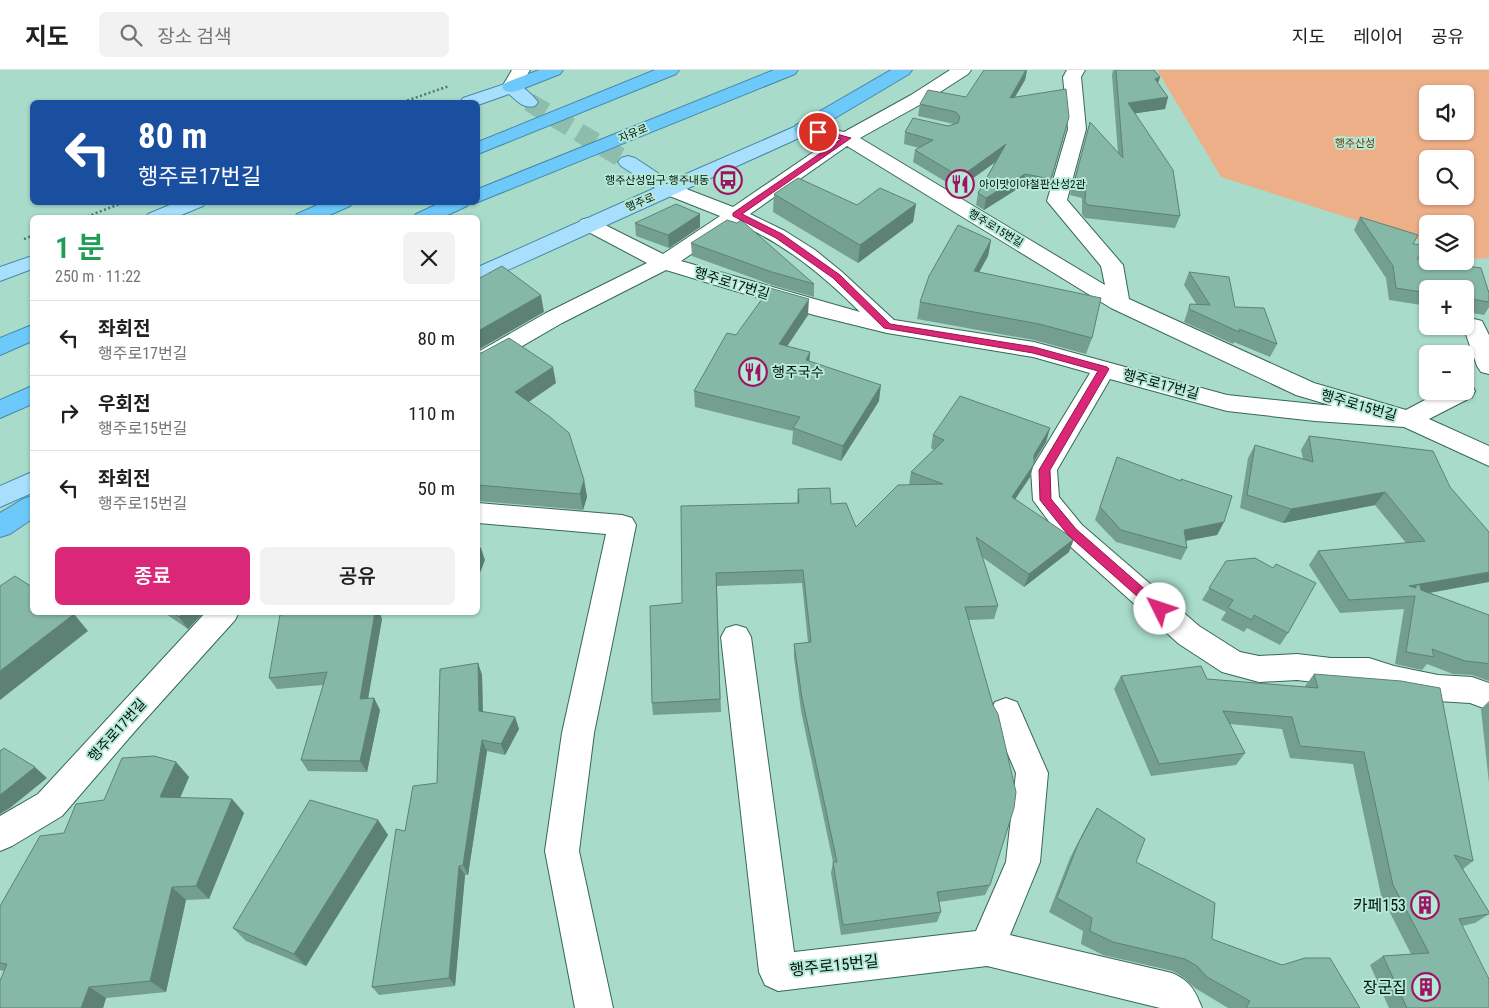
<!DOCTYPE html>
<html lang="ko">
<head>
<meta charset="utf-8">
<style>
  :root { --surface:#fff; --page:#f2f2f2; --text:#202124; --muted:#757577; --line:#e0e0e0; --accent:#db2777 }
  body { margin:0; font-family:"Roboto Condensed","Noto Sans KR",sans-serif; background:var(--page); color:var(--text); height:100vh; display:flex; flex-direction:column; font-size:19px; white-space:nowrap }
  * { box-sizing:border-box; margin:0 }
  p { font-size:16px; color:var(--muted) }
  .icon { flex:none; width:28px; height:28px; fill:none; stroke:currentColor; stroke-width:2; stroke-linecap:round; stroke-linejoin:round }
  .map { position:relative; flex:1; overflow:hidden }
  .sheet { position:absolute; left:30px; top:145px; width:450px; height:400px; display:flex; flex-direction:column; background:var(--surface); border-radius:8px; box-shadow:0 1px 4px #0004 }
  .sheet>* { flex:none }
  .hud { position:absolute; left:30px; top:30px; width:450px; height:105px; border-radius:8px; box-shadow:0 1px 4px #0004; background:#1a4fa0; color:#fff; overflow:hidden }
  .buttons { position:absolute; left:1419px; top:15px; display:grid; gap:10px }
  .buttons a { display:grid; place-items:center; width:55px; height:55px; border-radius:8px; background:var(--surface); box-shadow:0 1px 4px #0004; font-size:25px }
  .pin { position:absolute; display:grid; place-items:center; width:42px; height:42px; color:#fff; margin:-21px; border:2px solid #fff; border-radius:50%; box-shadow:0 1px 5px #0007 }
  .me { position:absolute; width:55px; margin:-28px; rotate:311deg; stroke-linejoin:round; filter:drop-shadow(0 0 4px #0008) }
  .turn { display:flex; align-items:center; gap:18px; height:105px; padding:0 25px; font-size:22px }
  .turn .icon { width:65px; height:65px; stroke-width:2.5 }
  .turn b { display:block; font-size:35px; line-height:42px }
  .round { display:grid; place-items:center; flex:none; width:52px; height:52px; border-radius:8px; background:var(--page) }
  .headline { display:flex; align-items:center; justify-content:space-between; height:85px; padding:0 25px }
  h1 { font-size:30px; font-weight:600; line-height:38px; color:#1e9e55 }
  .cta { display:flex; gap:10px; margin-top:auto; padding:10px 25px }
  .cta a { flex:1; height:58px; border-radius:8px; background:var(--accent); color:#fff; font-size:20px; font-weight:600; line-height:58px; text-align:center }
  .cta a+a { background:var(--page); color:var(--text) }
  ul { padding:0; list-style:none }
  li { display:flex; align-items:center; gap:15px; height:75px; padding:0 25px; border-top:1px solid var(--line) }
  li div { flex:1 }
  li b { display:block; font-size:19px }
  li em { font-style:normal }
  header { display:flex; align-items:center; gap:30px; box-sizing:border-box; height:70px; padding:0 25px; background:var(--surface); border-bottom:1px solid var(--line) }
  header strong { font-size:24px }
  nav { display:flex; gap:28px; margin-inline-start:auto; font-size:18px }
  .search { width:350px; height:45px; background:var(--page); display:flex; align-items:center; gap:12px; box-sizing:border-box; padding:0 18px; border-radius:8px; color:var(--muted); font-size:19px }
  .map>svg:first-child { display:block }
  .green { fill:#edaf88; fill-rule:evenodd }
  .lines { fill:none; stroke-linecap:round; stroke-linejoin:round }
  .major-tunnel { stroke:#8fbdad; stroke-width:19; stroke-dasharray:19 10; stroke-linecap:butt }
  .minor-casing { stroke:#376759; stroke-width:2 }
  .major-casing { stroke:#4789a6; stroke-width:2 }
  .highway-casing { stroke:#4789a6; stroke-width:2 }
  .path { stroke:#54756a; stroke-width:2.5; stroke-dasharray:2 2.5; stroke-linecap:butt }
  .minor { fill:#fff; fill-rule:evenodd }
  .major { fill:#a7dffc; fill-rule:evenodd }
  .highway { fill:#6cc9fa; fill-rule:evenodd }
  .wall { fill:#739e90 }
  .shaded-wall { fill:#5e8176 }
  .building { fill:#86b8a8; stroke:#5e8176 }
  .route { fill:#db2777; stroke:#8e194d }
  .labels { text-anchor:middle; stroke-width:4; stroke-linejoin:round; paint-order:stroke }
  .far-street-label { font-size:11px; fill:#01110b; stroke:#b5e8d7 }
  .far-park-label { font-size:11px; fill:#6c3301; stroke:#b5e8d7 }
  .far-poi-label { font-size:11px; fill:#01110b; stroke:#b5e8d7; text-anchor:end }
  .street-label { font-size:14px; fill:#01110b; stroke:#b5e8d7 }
  .poi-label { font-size:14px; fill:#01110b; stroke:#b5e8d7; text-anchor:start }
  .near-poi-label { font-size:16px; fill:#01110b; stroke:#b5e8d7; text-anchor:end }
  .near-street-label { font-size:16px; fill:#01110b; stroke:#b5e8d7 }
</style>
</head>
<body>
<header>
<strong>지도</strong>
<div class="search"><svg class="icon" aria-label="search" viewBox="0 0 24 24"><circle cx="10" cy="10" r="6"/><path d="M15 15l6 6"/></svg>장소 검색</div>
<nav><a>지도</a><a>레이어</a><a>공유</a></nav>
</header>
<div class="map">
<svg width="1489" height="938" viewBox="0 0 1489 938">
  <rect width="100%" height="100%" fill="#a8dbca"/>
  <path class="green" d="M 1157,0 L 1489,0 L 1489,188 L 1476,189 L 1465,185 L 1465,154 L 1428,154 L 1427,173 L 1221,107 ZM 1428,24 L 1465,24 L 1465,61 L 1428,61 ZM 1428,89 L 1465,89 L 1465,126 L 1428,126 Z"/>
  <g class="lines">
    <path class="major-tunnel" d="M 529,32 L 628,92"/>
    <defs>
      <path id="minor" d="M 512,0 L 530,0 L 517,21 L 511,22 L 505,21 L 502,17 Z
        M 950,0 L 971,0 L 968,4 L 923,33 L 860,68 L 1105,215 L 1101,196 L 1047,131 L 1068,59 L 1063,7 L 1067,0 L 1085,0 L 1081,7 L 1086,59 L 1067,130 L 1123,195 L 1129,229 L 1314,313 L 1406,340 L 1442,321 L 1465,321 L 1465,313 L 1472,315 L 1475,321 L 1472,327 L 1429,349 L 1489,376 L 1489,396 L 1404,357 L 1315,351 L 1227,341 L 1110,309 L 1057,400 L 1059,427 L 1082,455 L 1199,556 L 1240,582 L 1259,586 L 1297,584 L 1331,588 L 1369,588 L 1394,596 L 1438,605 L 1472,607 L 1489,613 L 1489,640 L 1470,633 L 1438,631 L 1394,622 L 1369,614 L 1331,614 L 1297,610 L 1259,612 L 1222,602 L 1179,574 L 1062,469 L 1033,430 L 1031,400 L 1090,303 L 1033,287 L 887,263 L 814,245 L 666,200 L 562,253 L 486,297 L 478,300 L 478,282 L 546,243 L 647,193 L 581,158 L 578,154 L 581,150 L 588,148 L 595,150 L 663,184 L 720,146 L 662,123 L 659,119 L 662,115 L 669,113 L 676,115 L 733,137 L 831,70 L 796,63 L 794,59 L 796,55 L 803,53 L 844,62 L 911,25 ZM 847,76 L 1111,238 L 1296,325 L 1333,336 L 1227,325 L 1034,272 L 894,250 L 842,202 L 815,180 L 785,161 L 750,144 ZM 737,153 C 785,174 823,205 860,242 L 681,191 Z
        M 1474,249 L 1482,251 L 1489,265 L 1489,304 L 1481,302 L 1477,296 L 1463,256 L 1465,256 L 1466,251 Z
        M 478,433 L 622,445 L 632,448 L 636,455 L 594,663 L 579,781 L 613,938 L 575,938 L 545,781 L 562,663 L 606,464 L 478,453 Z
        M 206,542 L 239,542 L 235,550 L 136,660 L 62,746 L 12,776 L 0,781 L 0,746 L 38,724 Z
        M 736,555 L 746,558 L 751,567 L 794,882 L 976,861 L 1006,792 L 1016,703 L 990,642 L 995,632 L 1006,628 L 1017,632 L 1048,703 L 1040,792 L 1010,865 L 1172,903 C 1190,911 1195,920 1202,938 L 1160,938 L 987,896 L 778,921 L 765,915 L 759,902 L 721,567 L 726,558 Z"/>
      <path id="major" d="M 511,12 C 521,14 532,24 538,32 L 535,36 C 523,39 517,31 509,24 L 478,35 L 478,32 L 460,32 L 463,28 Z
        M 803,53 L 810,55 L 812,59 L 810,63 L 486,210 L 478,211 L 478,197 L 655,118 L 621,96 L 618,92 L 621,88 L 628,86 L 635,88 L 670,111 Z
        M 177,132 L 206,132 L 203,136 L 174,148 L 145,148 L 148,144 Z
        M 32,186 L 32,199 L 0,211 L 0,197 Z
        M 32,402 L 32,423 L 0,437 L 0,416 Z"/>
      <path id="highway" d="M 539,0 L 563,0 L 560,4 L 517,21 L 511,22 L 505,21 L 502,17 L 505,13 Z
        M 655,0 L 679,0 L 676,4 L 478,84 L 478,72 Z
        M 774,0 L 798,0 L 795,4 L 478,132 L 478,119 Z
        M 891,0 L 912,0 L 909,4 L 810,63 L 803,65 L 796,63 L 794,59 L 796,55 Z
        M 324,132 L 353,132 L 350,136 L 323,148 L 294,148 L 297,144 Z
        M 442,132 L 470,132 L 467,136 L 441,148 L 413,148 L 416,144 Z
        M 32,255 L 32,271 L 0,285 L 0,268 Z
        M 32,316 L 32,334 L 0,348 L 0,330 Z
        M 32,426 L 32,449 L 10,464 L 0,467 L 0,443 L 23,429 Z"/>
    </defs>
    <use href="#minor" class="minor-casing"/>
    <use href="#major" class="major-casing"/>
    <use href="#highway" class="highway-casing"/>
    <path class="path" d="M 403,32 L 449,16
      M 83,148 L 125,132
      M 24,169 L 32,166"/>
    <use href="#minor" class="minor"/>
    <use href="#major" class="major"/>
    <use href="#highway" class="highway"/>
  </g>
  <path class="wall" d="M 1027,0 L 1025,10 L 1015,27 L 1069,47 L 1048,121 L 1022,116 L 984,140 L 976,135 L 978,123 L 996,91 L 958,119 L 913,92 L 915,80 L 919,78 L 904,74 L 905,62 L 948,56 L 954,54 L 918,46 L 920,34 L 966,27 Z
    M 1113,0 L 1154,0 L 1160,7 L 1158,13 L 1168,27 L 1165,39 L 1135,43 L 1180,146 L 1175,158 L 1085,148 L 1082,144 L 1082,128 L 1070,125 L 1090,52 L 1118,83 L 1112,5 Z
    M 774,124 L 857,135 L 916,134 L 913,152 L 858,193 L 773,142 Z
    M 1360,147 L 1413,174 L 1418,189 L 1489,223 L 1489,237 L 1484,245 L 1465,242 L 1465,219 L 1428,219 L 1428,236 L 1389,230 L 1386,208 L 1354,160 Z
    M 635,153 L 700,157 L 669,178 L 636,166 Z
    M 737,153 L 814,214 L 814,227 L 772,215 L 692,186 L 691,173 Z
    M 991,170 L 988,186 L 979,202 L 1092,268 L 1086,284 L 1034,270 L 917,249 L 920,232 Z
    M 1189,202 L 1235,237 L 1277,274 L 1270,287 L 1234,272 L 1233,274 L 1184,252 L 1190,234 L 1197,235 L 1184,215 Z
    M 808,245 L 787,276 L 810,282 L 809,291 L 879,331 L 841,391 L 792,374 L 793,361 L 695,337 L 694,321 L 736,265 Z
    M 478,284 L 556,313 L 529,332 L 584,410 L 587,427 L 583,440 L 478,431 L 478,432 Z
    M 1050,358 L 1046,372 L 1034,392 L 1030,407 L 1015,429 L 1069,482 L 1024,517 L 982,487 L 998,536 L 994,549 L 969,550 L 990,815 L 985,825 L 939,832 L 941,842 L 937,852 L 841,865 L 831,803 L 833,792 L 801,641 L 794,587 L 794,574 L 808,573 L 802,513 L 717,516 L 721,642 L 653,645 L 652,633 L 682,533 L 797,434 L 798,419 L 831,434 L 856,457 L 909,415 L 911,402 L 934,380 L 931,378 L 933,365 Z
    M 1309,366 L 1433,381 L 1430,523 L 1489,545 L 1489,611 L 1472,605 L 1453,604 L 1427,594 L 1422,600 L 1395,594 L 1404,539 L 1340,543 L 1309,495 L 1318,481 L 1406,473 L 1375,435 L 1283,453 L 1240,438 L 1248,388 L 1255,375 L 1303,389 L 1301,380 Z
    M 1117,387 L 1224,452 L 1217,465 L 1186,471 L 1187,478 L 1181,490 L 1116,472 L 1095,450 Z
    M 1226,491 L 1288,563 L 1280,575 L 1247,558 L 1244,562 L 1221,550 L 1226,542 L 1202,530 Z
    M 163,542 L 204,542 L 188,559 Z
    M 307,542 L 379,542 L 382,549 L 368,629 L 374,628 L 380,640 L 367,702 L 308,701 L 301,690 L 323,615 L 277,619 L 269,608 Z
    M 478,593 L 482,605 L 483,642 L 515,647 L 519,659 L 505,685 L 487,681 L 468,805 L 465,805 L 455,916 L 379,925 L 372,917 L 405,761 L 437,713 Z
    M 1314,604 L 1473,791 L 1463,799 L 1489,844 L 1475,853 L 1462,856 L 1489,938 L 1389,938 L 1370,895 L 1383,886 L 1411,884 L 1381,825 L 1353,694 L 1290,688 L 1282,659 L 1230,654 L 1245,683 L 1236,695 L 1151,706 L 1114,619 L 1121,606 L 1207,609 L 1305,617 L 1305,616 Z
    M 1489,631 L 1489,713 L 1481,639 Z
    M 176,692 L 189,707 L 180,728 L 232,729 L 244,743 L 209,829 L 186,830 L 166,922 L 106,928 L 103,938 L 0,938 L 4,901 L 0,900 L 0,836 L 64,763 L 104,730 Z
    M 1097,738 L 1136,792 L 1212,869 L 1360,938 L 1228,938 L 1195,918 L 1184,908 L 1173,901 L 1103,885 L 1081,874 L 1083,861 L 1049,842 L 1070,788 L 1088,753 Z
    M 378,750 L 388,765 L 306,896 L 246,871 L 233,858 Z"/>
  <path class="shaded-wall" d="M 1027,0 L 1025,10 L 1007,40 L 1010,28 Z
    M 1160,7 L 1156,19 L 1155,9 Z
    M 1168,27 L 1165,39 L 1125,45 L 1128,33 Z
    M 1069,47 L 1066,59 L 1048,121 L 1051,109 Z
    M 1006,74 L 1004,86 L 958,119 L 960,107 Z
    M 1025,104 L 1022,116 L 984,140 L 986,128 Z
    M 916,134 L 913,152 L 858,193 L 860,175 Z
    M 700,144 L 700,157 L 669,178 L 668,165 Z
    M 991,170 L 988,186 L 971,217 L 974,201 Z
    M 541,225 L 544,242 L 478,280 L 478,261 Z
    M 809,229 L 808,245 L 778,290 L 779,274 Z
    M 810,282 L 809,297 L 806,290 Z
    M 553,297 L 556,313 L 519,338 L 515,322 Z
    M 881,315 L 879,331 L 841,391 L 843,376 Z
    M 1050,358 L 1046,372 L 1029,399 L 1034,385 Z
    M 1034,394 L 1030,407 L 1008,440 L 1012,427 Z
    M 584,410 L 587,427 L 583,440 L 580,424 Z
    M 1385,422 L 1375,435 L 1283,453 L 1291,439 Z
    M 1224,452 L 1217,465 L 1178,472 L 1184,460 Z
    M 1074,469 L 1069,482 L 1024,517 L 1029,504 Z
    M 481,478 L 485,490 L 478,508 L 478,486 Z
    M 1489,502 L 1489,512 L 1413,526 L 1416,515 L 1407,527 L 1409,516 Z
    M 184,542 L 204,542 L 188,559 L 179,547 Z
    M 375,542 L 379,542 L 382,549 L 366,640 L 360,629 Z
    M 74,544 L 88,561 L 0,630 L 0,601 Z
    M 478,593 L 482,605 L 483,653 L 479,641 Z
    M 374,628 L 380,640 L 367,702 L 360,691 Z
    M 515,647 L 519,659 L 505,685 L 501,674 Z
    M 482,670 L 487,681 L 468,805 L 463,795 Z
    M 176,692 L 189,707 L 174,742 L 160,727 Z
    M 35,697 L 47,708 L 10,738 L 0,744 L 0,725 Z
    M 232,729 L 244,743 L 209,829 L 196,816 Z
    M 378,750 L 388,765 L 306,896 L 294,884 Z
    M 459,796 L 465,805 L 455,916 L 449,908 Z
    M 172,817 L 186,830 L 166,922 L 150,911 Z
    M 89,917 L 106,928 L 103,938 L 81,938 Z"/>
  <path class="building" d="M 984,0 L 1026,0 L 1010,28 L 1066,19 L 1069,47 L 1051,109 L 1025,104 L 986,128 L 978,123 L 1006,74 L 960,107 L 915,80 L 933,70 L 905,62 L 913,48 L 948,56 L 958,53 L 960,47 L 956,42 L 920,34 L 928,20 L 966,27 Z
    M 1116,0 L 1154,0 L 1160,7 L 1155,9 L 1168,27 L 1128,33 L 1173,100 L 1180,146 L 1088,135 L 1085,132 L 1086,115 L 1074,113 L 1090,52 L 1123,88 Z
    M 798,108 L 857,135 L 880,118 L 916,134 L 860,175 L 774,124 Z
    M 676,134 L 700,144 L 668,165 L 635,153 Z
    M 1360,147 L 1418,165 L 1413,174 L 1426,175 L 1417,189 L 1428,190 L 1428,191 L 1434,191 L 1481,198 L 1489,223 L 1489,232 L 1465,228 L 1465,219 L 1428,219 L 1428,223 L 1396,218 L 1393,196 Z
    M 727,150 L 737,153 L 741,150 L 814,214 L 772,202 L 691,173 Z
    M 958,155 L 991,170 L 974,201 L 1101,228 L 1092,268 L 1039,254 L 920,232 L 929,206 Z
    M 502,196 L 541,225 L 478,261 L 478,209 Z
    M 1189,202 L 1229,207 L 1235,237 L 1264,238 L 1277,274 L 1239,259 L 1239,262 L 1189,239 L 1190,234 L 1210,235 Z
    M 770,218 L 809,229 L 779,274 L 810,282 L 806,290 L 881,315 L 843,376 L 793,358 L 800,347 L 694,321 L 727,263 L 736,265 Z
    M 509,268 L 553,297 L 515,322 L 550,347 L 569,363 L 584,410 L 580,424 L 478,415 L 478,284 L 483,282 Z
    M 960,326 L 1050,358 L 1034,385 L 1034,394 L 1012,427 L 1074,469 L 1029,504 L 976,467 L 998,536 L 965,537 L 993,635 L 998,644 L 1016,722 L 1014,738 L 990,815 L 937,822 L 941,842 L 843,855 L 833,792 L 837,792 L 802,628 L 794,574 L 811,572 L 803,500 L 716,503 L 720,629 L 652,633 L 650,536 L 682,533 L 681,436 L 799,433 L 798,419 L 830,418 L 831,434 L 846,433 L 856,457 L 898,415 L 943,414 L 911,402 L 944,370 L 933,365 Z
    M 1309,366 L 1433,381 L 1450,417 L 1489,462 L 1489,502 L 1409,516 L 1416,518 L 1416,515 L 1420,515 L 1421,520 L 1489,545 L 1489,594 L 1484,593 L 1465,591 L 1432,579 L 1434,587 L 1406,582 L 1415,526 L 1349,530 L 1318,481 L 1425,471 L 1385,422 L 1291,439 L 1247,425 L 1255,375 L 1313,392 Z
    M 1117,387 L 1181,411 L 1181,409 L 1232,426 L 1224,452 L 1184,460 L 1187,478 L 1121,460 L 1100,437 Z
    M 478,478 L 481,478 L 478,486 Z
    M 1255,488 L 1273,498 L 1276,494 L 1316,513 L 1288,563 L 1254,545 L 1252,550 L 1228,538 L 1233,530 L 1209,518 L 1226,491 Z
    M 15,506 L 32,517 L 32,542 L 71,542 L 74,544 L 0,601 L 0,516 Z
    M 172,542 L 184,542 L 179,547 Z
    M 307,542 L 375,542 L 360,629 L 374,628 L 360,691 L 301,690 L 327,602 L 269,608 L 280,545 Z
    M 478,593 L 479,641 L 515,647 L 501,674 L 482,670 L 463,795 L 459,796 L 449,908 L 372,917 L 396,759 L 405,761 L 413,716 L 437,713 L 440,599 Z
    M 1201,596 L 1207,609 L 1318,618 L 1314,604 L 1401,611 L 1440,618 L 1473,791 L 1454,785 L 1489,842 L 1489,844 L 1459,849 L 1489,909 L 1489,938 L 1407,938 L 1383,886 L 1429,883 L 1393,815 L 1364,682 L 1300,676 L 1292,647 L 1223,641 L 1245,683 L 1159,694 L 1121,606 Z
    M 4,678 L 35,697 L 0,725 L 0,681 Z
    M 154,686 L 176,692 L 160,727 L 232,729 L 196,816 L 172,817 L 150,911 L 89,917 L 81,938 L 0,938 L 0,911 L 7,894 L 0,893 L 0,836 L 40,766 L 64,763 L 76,734 L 104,730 L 122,688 Z
    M 310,730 L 378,750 L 294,884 L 233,858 Z
    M 1097,738 L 1145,769 L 1136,792 L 1215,833 L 1212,869 L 1282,895 L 1305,888 L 1330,888 L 1360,938 L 1246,938 L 1250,931 L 1207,907 L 1197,896 L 1185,889 L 1113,872 L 1090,861 L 1092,848 L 1057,828 L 1078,774 Z"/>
  <path class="route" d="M 818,59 L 851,68 L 742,144 L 782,164 L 840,205 L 890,254 L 1034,277 L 1107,297 L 1109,299 L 1050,400 L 1051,429 L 1076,459 L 1164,536 L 1166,539 L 1164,543 L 1156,543 L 1068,465 L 1040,430 L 1039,400 L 1098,301 L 1033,283 L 884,258 L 833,208 L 776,168 L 733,146 L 733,143 L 841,69 L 815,63 L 815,60 Z"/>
  <defs>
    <symbol id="bus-ring" viewBox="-11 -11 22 22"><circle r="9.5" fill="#b5e8d7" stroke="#9e1462" stroke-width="1.5"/><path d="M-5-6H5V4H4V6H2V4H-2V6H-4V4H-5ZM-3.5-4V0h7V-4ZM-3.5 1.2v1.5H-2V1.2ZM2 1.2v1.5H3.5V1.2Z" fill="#9e1462"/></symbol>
    <symbol id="restaurant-ring" viewBox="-11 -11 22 22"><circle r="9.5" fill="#b5e8d7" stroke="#9e1462" stroke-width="1.5"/><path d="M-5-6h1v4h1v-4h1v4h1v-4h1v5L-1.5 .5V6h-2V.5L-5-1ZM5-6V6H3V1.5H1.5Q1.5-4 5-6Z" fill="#9e1462"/></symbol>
    <symbol id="building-ring" viewBox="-11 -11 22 22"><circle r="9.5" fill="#b5e8d7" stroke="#9e1462" stroke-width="1.5"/><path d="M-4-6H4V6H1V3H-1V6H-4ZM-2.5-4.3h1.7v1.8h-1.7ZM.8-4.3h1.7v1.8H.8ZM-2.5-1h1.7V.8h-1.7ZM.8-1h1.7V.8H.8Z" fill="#9e1462"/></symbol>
  </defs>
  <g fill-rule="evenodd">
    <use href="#bus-ring" x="712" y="94" width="32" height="32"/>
    <use href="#restaurant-ring" x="944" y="98" width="32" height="32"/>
    <use href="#restaurant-ring" x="737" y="286" width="32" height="32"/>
    <use href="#building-ring" x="1409" y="819" width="32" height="32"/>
    <use href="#building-ring" x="1410" y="901" width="32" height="32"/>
  </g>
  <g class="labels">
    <g class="far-street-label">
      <text transform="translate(633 63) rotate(-22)" y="4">자유로</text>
      <text transform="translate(640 132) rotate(-23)" y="4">행주로</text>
      <text transform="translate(996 158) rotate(31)" y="4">행주로15번길</text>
    </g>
    <g class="far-park-label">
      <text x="1355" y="77">행주산성</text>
    </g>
    <g class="far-poi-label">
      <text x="709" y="114">행주산성입구.행주내동</text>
      <text x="979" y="118" text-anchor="start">아이맛이야철판산성2관</text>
    </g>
    <g class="street-label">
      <text transform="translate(732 213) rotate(17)" y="5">행주로17번길</text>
      <text transform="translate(1161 314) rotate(15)" y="5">행주로17번길</text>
      <text transform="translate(1359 335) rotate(16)" y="5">행주로15번길</text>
      <text transform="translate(117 660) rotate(-48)" y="5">행주로17번길</text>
    </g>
    <g class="poi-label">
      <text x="772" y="307">행주국수</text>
    </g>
    <g class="near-poi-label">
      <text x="1406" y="841">카페153</text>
      <text x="1407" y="923">장군집</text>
    </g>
    <g class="near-street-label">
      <text transform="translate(834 895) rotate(-6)" y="6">행주로15번길</text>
    </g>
  </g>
</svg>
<div class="buttons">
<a><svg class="icon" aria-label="sound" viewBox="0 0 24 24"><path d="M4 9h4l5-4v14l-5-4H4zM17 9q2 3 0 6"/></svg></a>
<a><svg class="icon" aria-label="search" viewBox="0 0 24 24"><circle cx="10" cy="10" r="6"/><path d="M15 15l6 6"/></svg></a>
<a><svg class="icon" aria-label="layers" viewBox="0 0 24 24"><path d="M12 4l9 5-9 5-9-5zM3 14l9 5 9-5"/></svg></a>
<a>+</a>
<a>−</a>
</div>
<div class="pin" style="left:818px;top:62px;background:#d93025"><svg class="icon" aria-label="arrive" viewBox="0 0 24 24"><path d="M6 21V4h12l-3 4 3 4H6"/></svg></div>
<svg class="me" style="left:1160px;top:539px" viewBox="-20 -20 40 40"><circle r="19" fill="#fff"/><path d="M0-13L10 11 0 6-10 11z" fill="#db2777"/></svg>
<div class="hud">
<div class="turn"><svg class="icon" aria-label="left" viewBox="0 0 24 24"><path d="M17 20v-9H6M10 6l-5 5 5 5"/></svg><div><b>80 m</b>행주로17번길</div></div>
</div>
<section class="sheet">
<div class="headline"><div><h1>1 분</h1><p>250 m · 11:22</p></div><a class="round"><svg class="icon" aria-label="close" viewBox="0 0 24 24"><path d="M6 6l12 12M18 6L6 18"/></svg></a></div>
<ul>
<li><svg class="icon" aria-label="left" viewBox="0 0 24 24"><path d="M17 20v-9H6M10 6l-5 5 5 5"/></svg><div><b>좌회전</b><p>행주로17번길</p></div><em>80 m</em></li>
<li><svg class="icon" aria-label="right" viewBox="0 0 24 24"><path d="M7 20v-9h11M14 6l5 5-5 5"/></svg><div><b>우회전</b><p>행주로15번길</p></div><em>110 m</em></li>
<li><svg class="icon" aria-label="left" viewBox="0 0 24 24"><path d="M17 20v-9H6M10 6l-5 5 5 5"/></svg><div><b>좌회전</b><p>행주로15번길</p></div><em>50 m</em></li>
</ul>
<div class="cta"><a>종료</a><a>공유</a></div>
</section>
</div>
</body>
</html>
